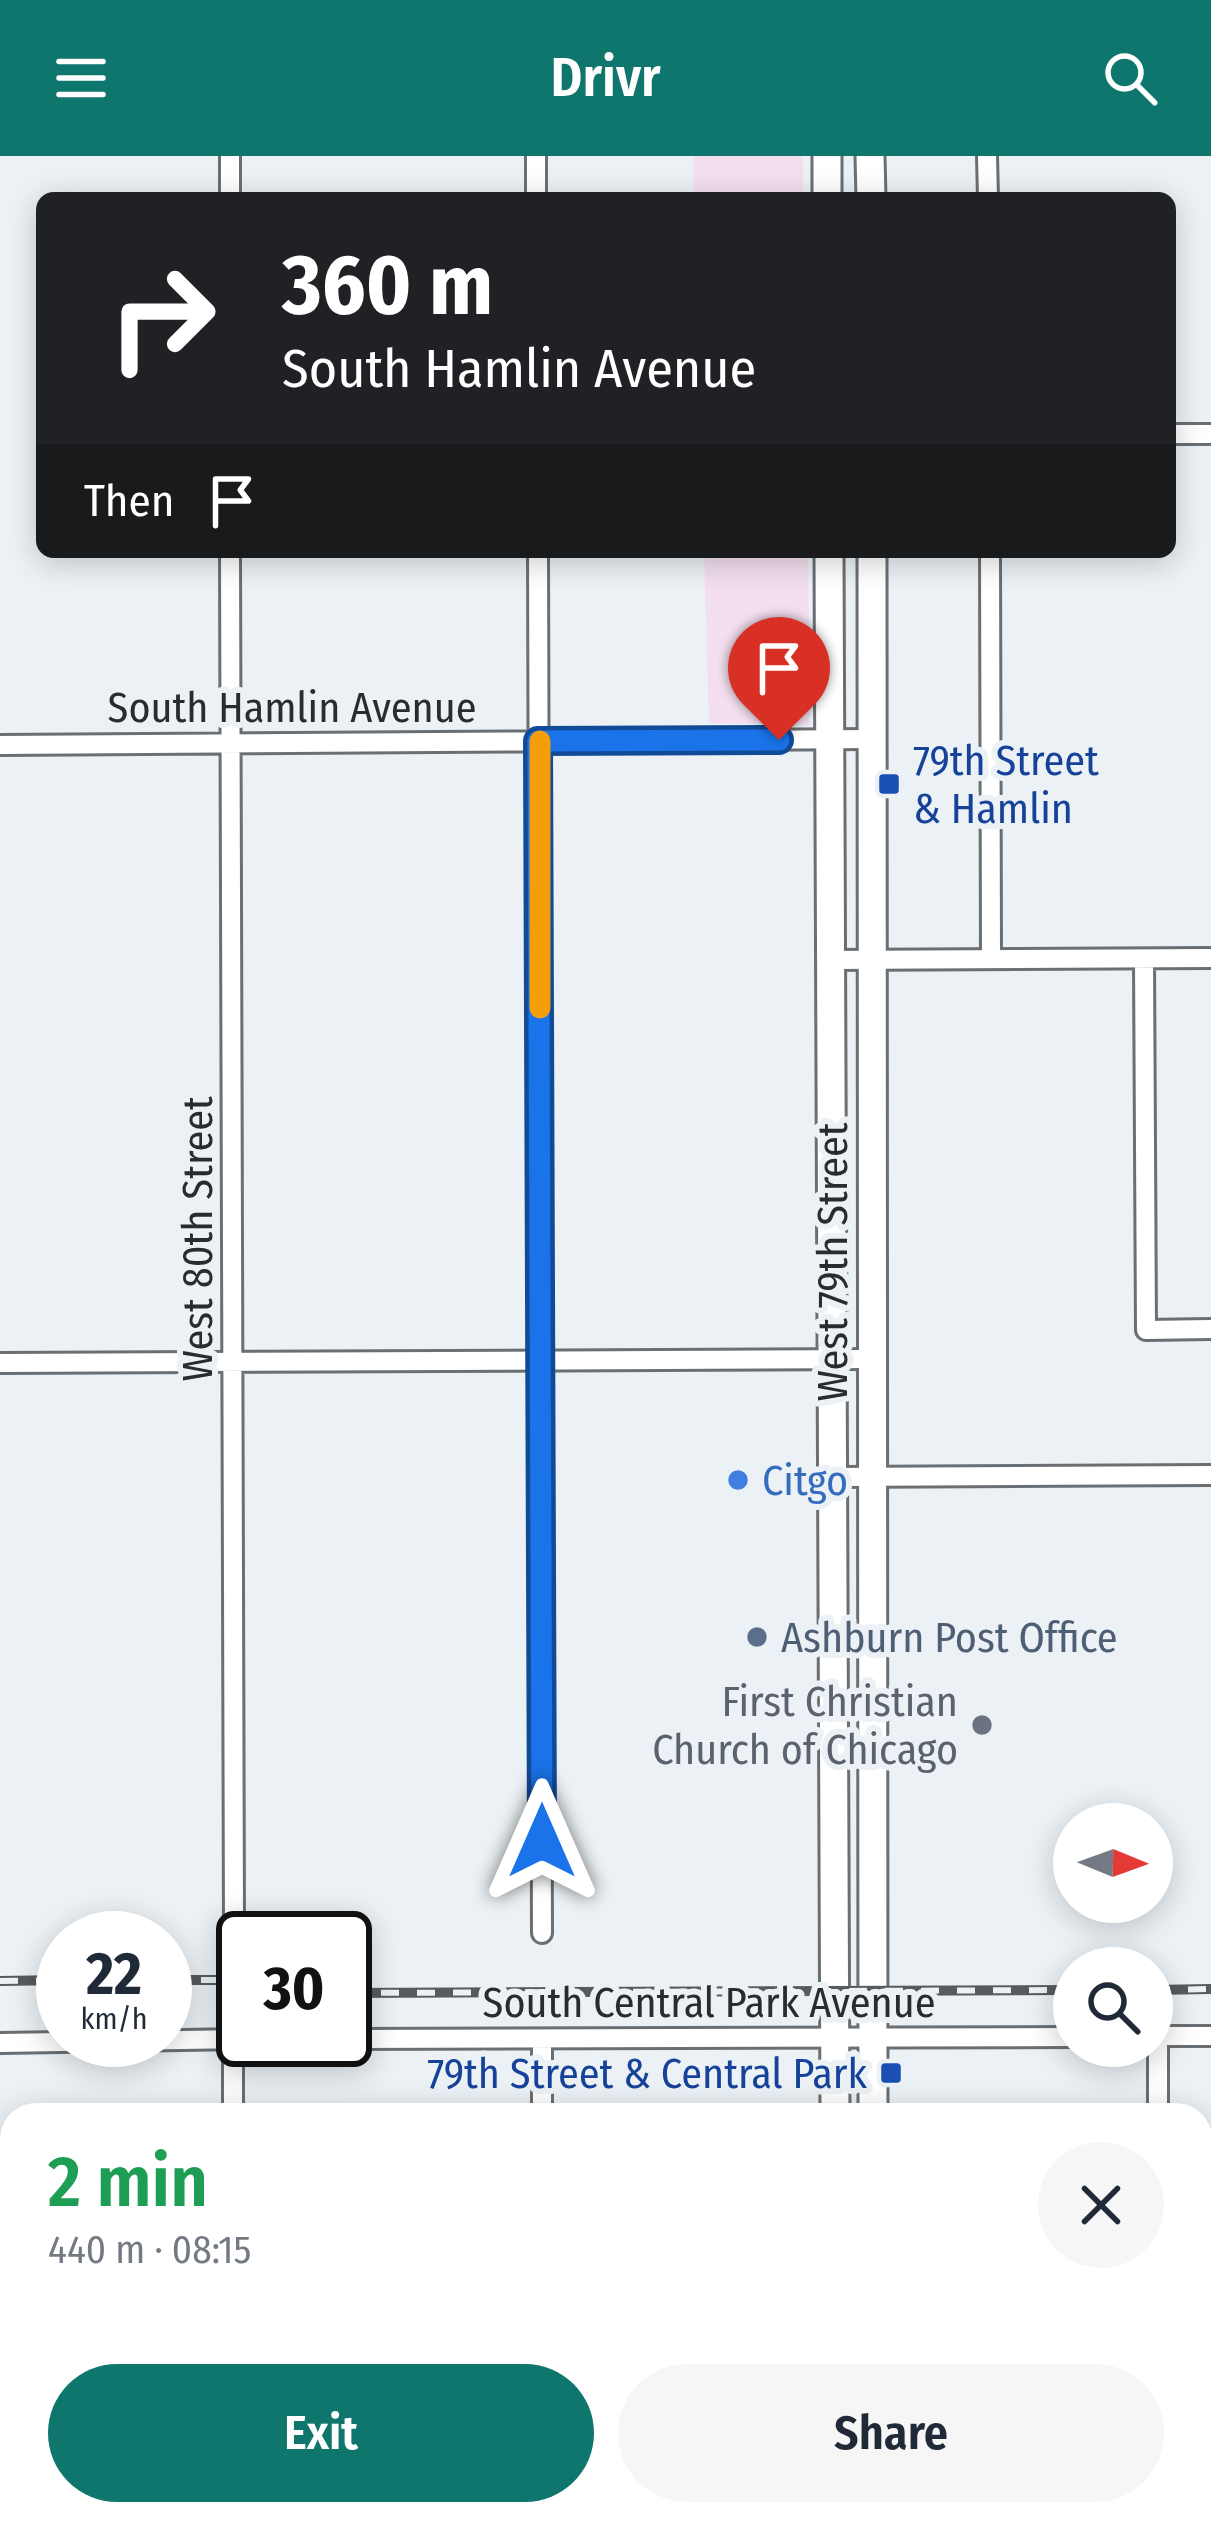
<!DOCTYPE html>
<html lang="en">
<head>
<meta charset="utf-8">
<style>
  :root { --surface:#fff; --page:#f6f6f7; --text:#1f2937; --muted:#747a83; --accent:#0f766e }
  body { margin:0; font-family:"Fira Sans Condensed",sans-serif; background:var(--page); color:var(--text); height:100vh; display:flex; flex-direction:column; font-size:45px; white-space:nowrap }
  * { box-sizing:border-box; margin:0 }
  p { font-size:39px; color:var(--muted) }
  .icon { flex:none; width:66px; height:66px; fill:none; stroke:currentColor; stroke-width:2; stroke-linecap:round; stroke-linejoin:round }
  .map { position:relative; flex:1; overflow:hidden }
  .panel { position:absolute; left:0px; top:1947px; width:1212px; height:423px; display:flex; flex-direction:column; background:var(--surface); border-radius:36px 36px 0 0; box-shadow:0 6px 30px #0003 }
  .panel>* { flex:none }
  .banner { position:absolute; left:36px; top:36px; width:1140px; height:366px; border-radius:18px; box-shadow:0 6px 30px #0003; background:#202124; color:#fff; overflow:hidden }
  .needle { width:78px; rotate:91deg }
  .fabs { position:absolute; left:1053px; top:1647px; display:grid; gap:24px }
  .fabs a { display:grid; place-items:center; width:120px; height:120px; border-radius:50%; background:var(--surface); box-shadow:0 6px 30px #0003; font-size:60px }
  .speed { position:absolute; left:36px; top:1755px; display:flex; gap:24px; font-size:60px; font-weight:700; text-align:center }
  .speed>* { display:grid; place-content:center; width:156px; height:156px; border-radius:50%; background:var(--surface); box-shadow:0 6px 30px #0003; line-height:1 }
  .speed small { font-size:30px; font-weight:400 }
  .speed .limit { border:6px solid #111; border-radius:18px; background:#fff; color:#111 }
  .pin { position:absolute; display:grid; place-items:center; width:102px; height:102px; color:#fff; margin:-123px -51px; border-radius:50% 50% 50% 0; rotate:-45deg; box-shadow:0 0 12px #0007 }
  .pin .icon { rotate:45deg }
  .me { position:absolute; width:132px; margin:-66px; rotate:0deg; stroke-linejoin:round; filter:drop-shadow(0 0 9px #0008) }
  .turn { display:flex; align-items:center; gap:42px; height:252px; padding:0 48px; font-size:54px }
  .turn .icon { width:156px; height:156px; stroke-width:2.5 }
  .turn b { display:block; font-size:84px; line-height:102px }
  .then { display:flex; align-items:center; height:114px; padding:0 48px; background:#0003; gap:24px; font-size:45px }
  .round { display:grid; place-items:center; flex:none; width:126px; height:126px; border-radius:63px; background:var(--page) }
  .head { display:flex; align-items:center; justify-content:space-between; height:204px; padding:0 48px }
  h1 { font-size:72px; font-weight:600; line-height:90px; color:#1e9e55 }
  .cta { display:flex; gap:24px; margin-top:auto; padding:24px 48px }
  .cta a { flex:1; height:138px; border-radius:72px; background:var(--accent); color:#fff; font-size:48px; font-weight:600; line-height:138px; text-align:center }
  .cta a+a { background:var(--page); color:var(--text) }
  header { display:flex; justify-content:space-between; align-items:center; height:156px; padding:0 48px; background:var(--accent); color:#fff; font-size:54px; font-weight:600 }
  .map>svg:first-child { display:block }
  .education { fill:#f3dfef }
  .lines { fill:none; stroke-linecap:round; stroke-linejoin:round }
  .minor-casing { stroke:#6a6f73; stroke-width:24 }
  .secondary-casing { stroke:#6a6f73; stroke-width:33 }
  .minor { stroke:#fff; stroke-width:18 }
  .secondary { stroke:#fff; stroke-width:27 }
  .rail-casing { stroke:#585b5d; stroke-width:10 }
  .rail { stroke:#ebf1f5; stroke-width:6; stroke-dasharray:18; stroke-linecap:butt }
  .route-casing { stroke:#114b97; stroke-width:30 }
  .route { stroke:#1a73e8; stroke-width:21 }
  .slow { stroke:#f59e0b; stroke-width:21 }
  .transit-dot { fill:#1a4fb4; stroke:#ebf1f5; stroke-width:4.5 }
  .shop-dot { fill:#3f7fe0; stroke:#ebf1f5; stroke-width:4.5 }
  .service-dot { fill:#5c6f8a; stroke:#ebf1f5; stroke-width:4.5 }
  .worship-dot { fill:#6b7280; stroke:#ebf1f5; stroke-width:4.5 }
  .labels { text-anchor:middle; stroke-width:12; stroke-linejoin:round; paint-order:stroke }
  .street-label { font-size:42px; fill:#292b2c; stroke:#ebf1f5 }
  .transit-label { font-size:42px; fill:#164399; stroke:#ebf1f5; text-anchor:start }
  .shop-label { font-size:42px; fill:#366cbe; stroke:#ebf1f5; text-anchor:start }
  .service-label { font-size:42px; fill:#4e5e75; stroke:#ebf1f5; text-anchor:start }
  .worship-label { font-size:42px; fill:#5b616d; stroke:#ebf1f5; text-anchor:end }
</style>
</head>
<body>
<header><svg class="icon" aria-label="menu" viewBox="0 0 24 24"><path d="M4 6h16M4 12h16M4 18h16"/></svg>Drivr<svg class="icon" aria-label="search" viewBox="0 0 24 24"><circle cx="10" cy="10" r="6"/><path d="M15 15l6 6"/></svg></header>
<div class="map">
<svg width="1211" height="2368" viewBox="0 0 1211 2368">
  <rect width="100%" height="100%" fill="#ebf1f5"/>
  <path class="education" d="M 693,0 L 803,0 L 803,42 L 694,42 Z
    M 704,396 L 808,396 L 810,569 L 709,567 Z"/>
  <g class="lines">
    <defs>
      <path id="minor" d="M 230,0 L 230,42
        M 536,0 L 536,42
        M 987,0 L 988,42
        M 1170,278 L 1211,278
        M 230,396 L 234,1770
        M 538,396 L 542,1777
        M 990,396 L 991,803
        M 0,589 L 872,583
        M 1144,803 L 1146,1174 L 1211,1173
        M 831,804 L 1211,802
        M 0,1207 L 874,1203
        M 833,1321 L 1211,1319
        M 1152,1880 L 1211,1880
        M 1158,1880 L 1158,1959
        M 233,1883 L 233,1959
        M 345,1883 L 1074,1881
        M 542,1883 L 542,1959
        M 0,1887 L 243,1883
        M 236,2358 L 236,2368
        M 1161,2358 L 1161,2368
        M 543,2368 L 543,2358"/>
      <path id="secondary" d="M 827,0 L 827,42
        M 870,0 L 871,42
        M 829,396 L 835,1959
        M 872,396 L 873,1959
        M 873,2358 L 873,2368
        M 834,2368 L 834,2358"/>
    </defs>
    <use href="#minor" class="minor-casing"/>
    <use href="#secondary" class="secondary-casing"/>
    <use href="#minor" class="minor"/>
    <use href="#secondary" class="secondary"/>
    <defs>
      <path id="rail" d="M 165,1824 L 243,1824
        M 0,1825 L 63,1824
        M 1152,1834 L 1211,1833
        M 345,1837 L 1074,1834"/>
    </defs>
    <use href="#rail" class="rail-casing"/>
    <use href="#rail" class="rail"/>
  </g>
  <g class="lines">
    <defs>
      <path id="route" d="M 542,1685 L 538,585 L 779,584"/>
    </defs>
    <use href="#route" class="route-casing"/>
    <use href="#route" class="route"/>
    <path class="slow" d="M 540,852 L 540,585"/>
  </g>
  <g class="transit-dot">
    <rect x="877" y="616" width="24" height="24" rx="6"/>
    <rect x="879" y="1905" width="24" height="24" rx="6"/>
  </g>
  <circle class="shop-dot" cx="738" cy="1324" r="12"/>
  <circle class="service-dot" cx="757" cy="1481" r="12"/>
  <circle class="worship-dot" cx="982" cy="1569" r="12"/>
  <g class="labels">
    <g class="street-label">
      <text x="292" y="566">South Hamlin Avenue</text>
      <text transform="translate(197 1083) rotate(-90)" y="15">West 80th Street</text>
      <text transform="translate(832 1106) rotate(-90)" y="15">West 79th Street</text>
      <text x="709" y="1861">South Central Park Avenue</text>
    </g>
    <g class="transit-label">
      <text x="913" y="619">79th Street<tspan x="913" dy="48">&amp; Hamlin</tspan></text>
      <text x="867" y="1932" text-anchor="end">79th Street &amp; Central Park</text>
    </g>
    <g class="shop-label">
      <text x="762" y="1339">Citgo</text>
    </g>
    <g class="service-label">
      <text x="781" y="1496">Ashburn Post Office</text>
    </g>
    <g class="worship-label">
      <text x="958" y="1560">First Christian<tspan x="958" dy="48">Church of Chicago</tspan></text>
    </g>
  </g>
</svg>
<div class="fabs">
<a><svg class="needle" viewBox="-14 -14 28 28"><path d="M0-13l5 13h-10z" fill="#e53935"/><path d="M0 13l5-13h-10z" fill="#747a83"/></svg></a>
<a><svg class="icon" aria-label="search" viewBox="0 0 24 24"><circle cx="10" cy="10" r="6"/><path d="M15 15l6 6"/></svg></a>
</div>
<div class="speed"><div>22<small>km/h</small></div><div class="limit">30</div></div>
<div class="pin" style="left:779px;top:584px;background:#d93025"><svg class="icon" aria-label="arrive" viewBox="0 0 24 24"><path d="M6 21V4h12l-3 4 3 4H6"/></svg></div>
<svg class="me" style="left:542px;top:1685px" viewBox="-20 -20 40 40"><path d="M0-17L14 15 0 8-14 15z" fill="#1a73e8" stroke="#fff" stroke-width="4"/></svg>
<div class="banner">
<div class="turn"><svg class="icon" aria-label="right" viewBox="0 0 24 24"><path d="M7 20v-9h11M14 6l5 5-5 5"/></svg><div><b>360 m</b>South Hamlin Avenue</div></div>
<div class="then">Then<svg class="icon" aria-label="arrive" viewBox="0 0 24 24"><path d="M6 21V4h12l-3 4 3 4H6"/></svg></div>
</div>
<section class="panel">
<div class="head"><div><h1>2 min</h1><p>440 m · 08:15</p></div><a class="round"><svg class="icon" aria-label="close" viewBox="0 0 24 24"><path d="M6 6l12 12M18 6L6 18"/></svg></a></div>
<div class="cta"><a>Exit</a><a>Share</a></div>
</section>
</div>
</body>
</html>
